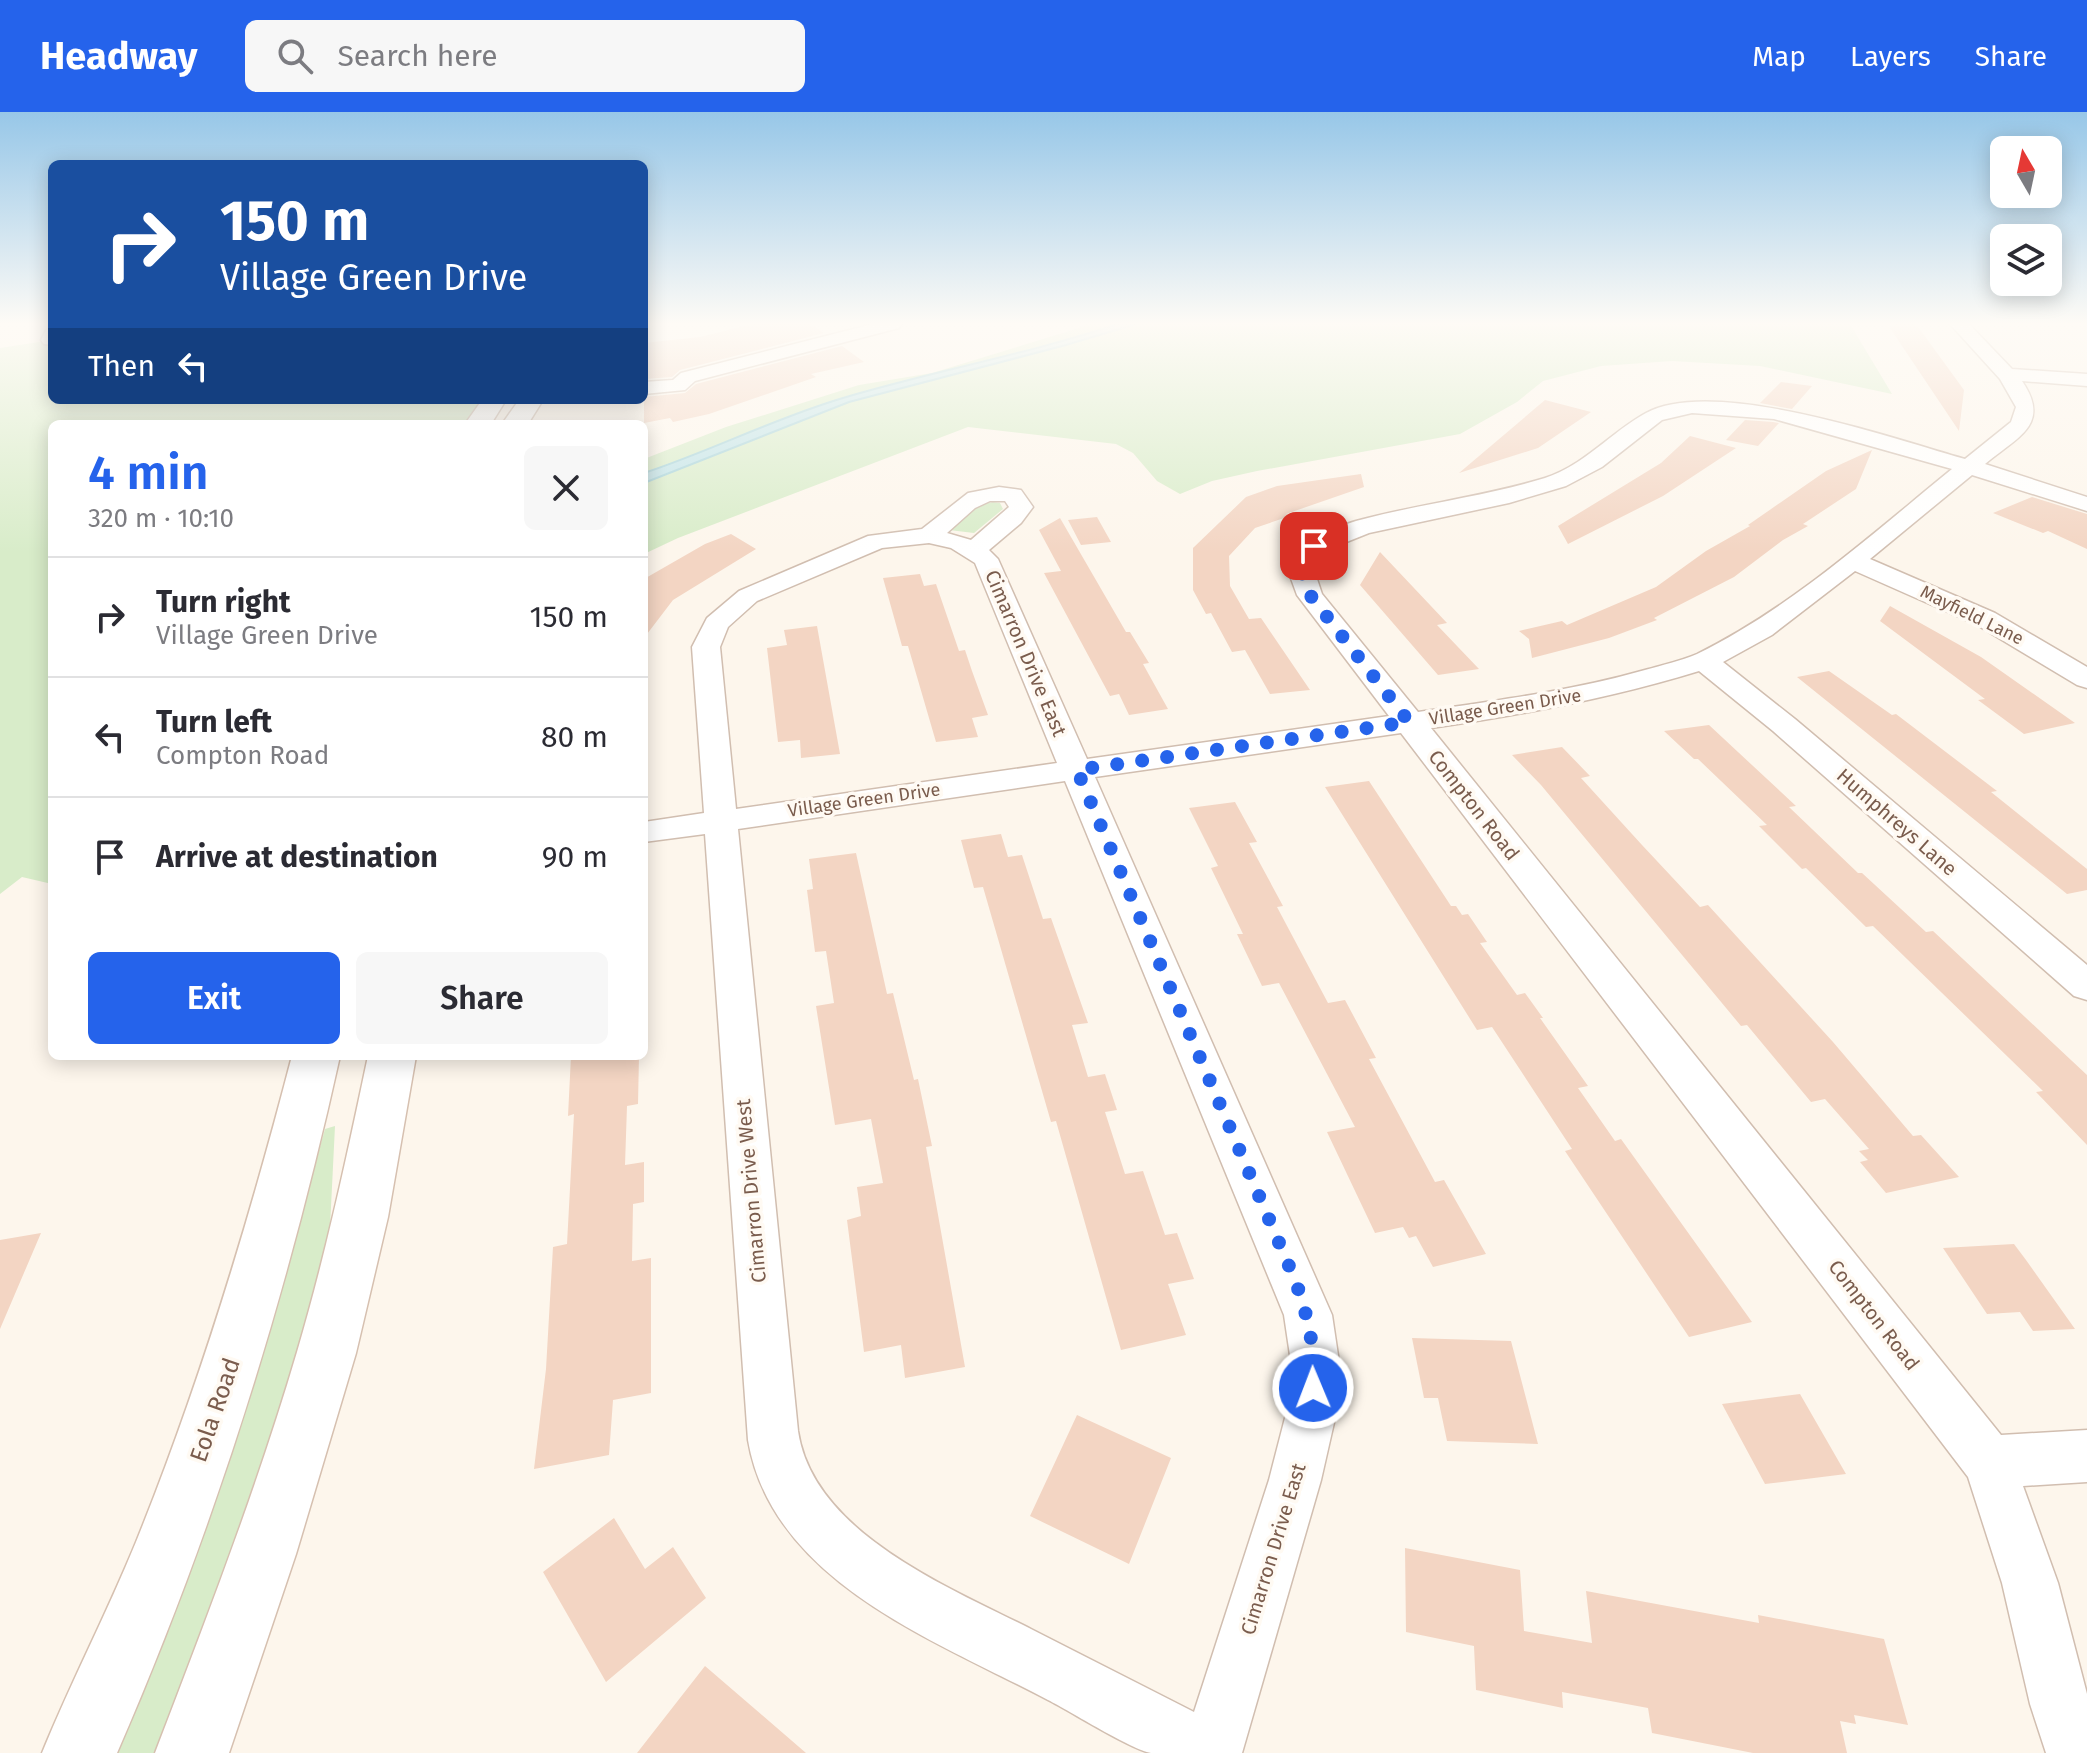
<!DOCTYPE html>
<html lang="en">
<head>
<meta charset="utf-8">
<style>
  :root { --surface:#fff; --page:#f7f7f7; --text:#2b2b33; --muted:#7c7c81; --line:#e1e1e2; --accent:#2563eb }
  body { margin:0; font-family:"Fira Sans",sans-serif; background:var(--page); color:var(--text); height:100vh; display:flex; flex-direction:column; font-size:30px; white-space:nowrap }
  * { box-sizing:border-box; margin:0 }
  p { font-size:26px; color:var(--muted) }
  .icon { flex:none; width:44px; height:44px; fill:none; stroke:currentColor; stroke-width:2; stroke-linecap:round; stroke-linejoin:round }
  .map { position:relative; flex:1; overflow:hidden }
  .details { position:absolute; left:48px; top:308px; width:600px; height:640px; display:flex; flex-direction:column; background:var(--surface); border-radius:12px; box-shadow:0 4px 20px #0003 }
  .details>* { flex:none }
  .guide { position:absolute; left:48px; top:48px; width:600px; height:244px; border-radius:12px; box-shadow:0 4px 20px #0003; background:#1a4fa0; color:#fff; overflow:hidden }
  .needle { width:52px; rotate:351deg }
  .tools { position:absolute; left:1990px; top:24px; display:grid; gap:16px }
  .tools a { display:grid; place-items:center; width:72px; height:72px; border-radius:12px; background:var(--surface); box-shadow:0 4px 20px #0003; font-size:40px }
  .pin { position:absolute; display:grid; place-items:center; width:68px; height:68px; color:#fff; margin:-34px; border-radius:16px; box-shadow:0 4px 12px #0006 }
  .me { position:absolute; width:88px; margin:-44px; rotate:359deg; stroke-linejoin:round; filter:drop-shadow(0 0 6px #0008) }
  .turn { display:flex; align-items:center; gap:28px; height:168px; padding:0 40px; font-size:36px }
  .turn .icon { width:104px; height:104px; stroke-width:2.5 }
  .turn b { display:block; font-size:56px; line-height:68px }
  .then { display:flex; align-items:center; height:76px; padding:0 40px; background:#0003; gap:16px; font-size:30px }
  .round { display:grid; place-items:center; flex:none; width:84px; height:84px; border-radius:12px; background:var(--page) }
  .overview { display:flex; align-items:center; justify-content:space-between; height:136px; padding:0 40px }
  h1 { font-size:48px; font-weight:600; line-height:60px; color:var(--accent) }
  .action { display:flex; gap:16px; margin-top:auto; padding:16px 40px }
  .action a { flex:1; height:92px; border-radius:12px; background:var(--accent); color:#fff; font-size:32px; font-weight:600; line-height:92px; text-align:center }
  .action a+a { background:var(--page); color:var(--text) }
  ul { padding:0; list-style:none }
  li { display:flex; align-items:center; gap:24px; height:120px; padding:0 40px; border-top:2px solid var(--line) }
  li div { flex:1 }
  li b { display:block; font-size:30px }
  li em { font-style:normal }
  header { display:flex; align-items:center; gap:48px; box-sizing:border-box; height:112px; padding:0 40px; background:var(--accent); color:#fff }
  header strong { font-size:38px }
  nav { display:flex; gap:44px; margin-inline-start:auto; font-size:28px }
  .search { width:560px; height:72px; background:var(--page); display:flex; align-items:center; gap:20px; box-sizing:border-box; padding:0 28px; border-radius:12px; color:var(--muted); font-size:30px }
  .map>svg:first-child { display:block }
  .green { fill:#d8ecc9 }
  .water { fill:#bfe3e8; stroke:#a5d3da; stroke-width:2 }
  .building { fill:#f3d5c3 }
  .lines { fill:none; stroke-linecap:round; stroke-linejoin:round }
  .minor-casing { stroke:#d1beb0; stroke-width:3 }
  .secondary-casing { stroke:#d6c0b0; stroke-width:3 }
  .minor { fill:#fff; fill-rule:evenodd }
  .secondary { fill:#fff; fill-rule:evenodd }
  .route { stroke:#2563eb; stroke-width:14; stroke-dasharray:0 25.2 }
  .labels { text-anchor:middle; stroke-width:7; stroke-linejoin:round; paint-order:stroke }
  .far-street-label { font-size:18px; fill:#7a5c4d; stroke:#fffaf3 }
  .street-label { font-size:20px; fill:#7a5c4d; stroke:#fffaf3 }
  .near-street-label { font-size:24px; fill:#7a5c4d; stroke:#fffaf3 }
</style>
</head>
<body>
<header>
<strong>Headway</strong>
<div class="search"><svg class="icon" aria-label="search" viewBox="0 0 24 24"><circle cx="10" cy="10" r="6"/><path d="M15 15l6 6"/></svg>Search here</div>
<nav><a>Map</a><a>Layers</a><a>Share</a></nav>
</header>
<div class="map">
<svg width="2087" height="1641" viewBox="0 0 2087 1641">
  <rect width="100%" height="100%" fill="#fdf6ec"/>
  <path class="green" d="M 1085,212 L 1850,212 L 1892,282 L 1760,254 L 1672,249 L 1601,254 L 1543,269 L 1517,290 L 1460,322 L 1257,359 L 1212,369 L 1180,382 L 1157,369 L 1133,341 L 1116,332 L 968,315 L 678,426 L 644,442 L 644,347 L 726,315 L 859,273 L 932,261 L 1079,216 Z
    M 52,228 L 52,288 L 481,288 L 465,312 L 52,312 L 52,772 L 22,765 L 0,782 L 0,236 Z
    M 993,390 L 1000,391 L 1003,397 L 974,421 L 949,418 L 978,393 Z
    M 335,1014 L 330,1115 L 307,1203 L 278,1301 L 231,1437 L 155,1641 L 116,1641 L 260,1248 L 325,1017 Z"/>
  <path class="water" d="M 1118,212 L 1136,212 L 1066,233 L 849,290 L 644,371 L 644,361 C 711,339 775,306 843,286 C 934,259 1028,242 1118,212 Z"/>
  <path class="building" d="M 752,212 L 811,212 L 824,221 L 680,258 L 672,265 L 644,267 L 644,231 L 700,225 Z
    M 1896,212 L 1916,212 L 1964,278 L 1959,319 L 1890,216 Z
    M 842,234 L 864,250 L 811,262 L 816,265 L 709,302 L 673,310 L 670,306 L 644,311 L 644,285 L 685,281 L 696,272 Z
    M 1781,270 L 1812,274 L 1792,297 L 1760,291 Z
    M 1545,288 L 1591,300 L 1538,336 L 1459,361 Z
    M 1745,308 L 1773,310 L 1779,311 L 1758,334 L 1726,328 Z
    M 1690,324 L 1736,336 L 1663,384 L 1568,432 L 1558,414 L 1661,351 Z
    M 1872,338 L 1856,377 L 1803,412 L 1808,414 L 1783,428 L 1734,465 L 1654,506 L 1657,508 L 1609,526 L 1532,546 L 1529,527 L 1519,519 L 1562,509 L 1567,513 L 1656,475 L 1706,439 L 1750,414 L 1748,413 L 1826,359 Z
    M 1361,362 L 1364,375 L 1286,402 L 1290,404 L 1255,416 L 1229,444 L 1230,474 L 1249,507 L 1261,506 L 1310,578 L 1270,582 L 1245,538 L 1232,540 L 1211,501 L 1206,502 L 1193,478 L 1193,436 L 1246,385 L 1277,374 Z
    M 2032,385 L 2087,402 L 2087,437 L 2048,419 L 2043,421 L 1993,401 Z
    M 1097,405 L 1111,430 L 1081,433 L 1068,408 Z
    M 1060,406 L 1126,520 L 1130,520 L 1149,551 L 1143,552 L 1168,597 L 1129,603 L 1119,582 L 1110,584 L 1044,461 L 1061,459 L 1039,418 Z
    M 731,422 L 756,437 L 673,488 L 644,526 L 644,467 L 705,432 Z
    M 1380,440 L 1447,511 L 1437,513 L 1479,557 L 1438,563 L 1360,473 Z
    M 920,462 L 924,474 L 936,472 L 959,539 L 965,538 L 972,559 L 988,603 L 972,606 L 978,625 L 936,630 L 908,534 L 902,534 L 883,466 Z
    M 1890,494 L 1981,545 L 2075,611 L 2024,622 L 1978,588 L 1985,587 L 1880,509 Z
    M 817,514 L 840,642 L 801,646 L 800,628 L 778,630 L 767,536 L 787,533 L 784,518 Z
    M 1829,559 L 1892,603 L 1896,602 L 1997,679 L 1991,680 L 2087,757 L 2087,778 L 2067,782 L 1797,565 Z
    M 1709,613 L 1796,694 L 1789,695 L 1858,761 L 1862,761 L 1926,820 L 1933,819 L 2087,963 L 2087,1033 L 2036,980 L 2043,979 L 1873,814 L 1866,815 L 1806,756 L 1802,757 L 1759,714 L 1767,713 L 1698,647 L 1694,647 L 1664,619 Z
    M 1562,635 L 1590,664 L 1581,666 L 1642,733 L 1700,795 L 1708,793 L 1833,930 L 1913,1024 L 1921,1023 L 1959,1065 L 1886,1081 L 1860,1050 L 1868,1048 L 1859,1039 L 1869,1037 L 1825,987 L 1811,990 L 1747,913 L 1741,914 L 1541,673 L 1512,643 Z
    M 1369,669 L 1451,794 L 1456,794 L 1462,803 L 1468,802 L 1487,830 L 1480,831 L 1517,883 L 1525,881 L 1543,906 L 1540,906 L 1588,974 L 1578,976 L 1615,1029 L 1621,1027 L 1752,1210 L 1689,1225 L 1565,1039 L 1572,1037 L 1492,915 L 1477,918 L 1325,675 Z
    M 1235,690 L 1257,730 L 1249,731 L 1283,794 L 1277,795 L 1328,891 L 1345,888 L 1376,946 L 1369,947 L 1435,1070 L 1444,1068 L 1486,1142 L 1433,1155 L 1416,1124 L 1409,1126 L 1403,1115 L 1375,1121 L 1327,1020 L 1355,1015 L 1279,871 L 1262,874 L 1237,822 L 1243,822 L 1211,756 L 1218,754 L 1189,696 Z
    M 1001,722 L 1008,745 L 1022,743 L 1043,807 L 1051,806 L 1088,911 L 1072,913 L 1088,965 L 1105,962 L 1117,998 L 1105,1000 L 1125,1062 L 1143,1059 L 1165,1123 L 1177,1121 L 1194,1167 L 1168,1172 L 1186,1223 L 1121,1238 L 1056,1009 L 1051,1010 L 983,775 L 974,776 L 961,728 Z
    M 856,741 L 887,882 L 893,881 L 914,968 L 918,967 L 932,1034 L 926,1035 L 965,1255 L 905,1266 L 901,1233 L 864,1240 L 847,1108 L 861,1104 L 857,1075 L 883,1071 L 871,1007 L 835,1013 L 816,894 L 834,891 L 826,839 L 815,840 L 807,778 L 813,777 L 809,747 Z
    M 571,944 L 639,944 L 638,992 L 627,994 L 625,1053 L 644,1050 L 644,1090 L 633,1092 L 632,1149 L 651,1146 L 651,1281 L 613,1288 L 609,1343 L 534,1357 L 546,1257 L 553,1135 L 567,1132 L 574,1002 L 568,1004 Z
    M 41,1121 L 0,1217 L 0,1128 Z
    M 2014,1132 L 2026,1148 L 2075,1217 L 2033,1219 L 2020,1200 L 1987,1202 L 1943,1136 Z
    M 1412,1226 L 1511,1229 L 1538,1332 L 1447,1329 L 1438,1286 L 1424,1286 Z
    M 1800,1282 L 1846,1362 L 1765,1372 L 1722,1292 Z
    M 1077,1303 L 1171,1346 L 1129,1452 L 1030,1404 Z
    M 614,1406 L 645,1457 L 673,1435 L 706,1486 L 606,1570 L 543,1460 Z
    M 1405,1436 L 1520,1458 L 1524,1519 L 1592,1531 L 1586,1479 L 1759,1511 L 1758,1503 L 1884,1527 L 1908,1613 L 1854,1603 L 1856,1612 L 1840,1609 L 1847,1641 L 1753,1641 L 1652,1621 L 1648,1596 L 1562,1580 L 1563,1596 L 1476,1578 L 1474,1534 L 1406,1520 Z
    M 705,1554 L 806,1641 L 637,1641 Z"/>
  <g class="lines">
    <defs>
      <path id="minor" d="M 873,212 L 902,212 L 899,216 L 695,269 L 685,278 L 644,282 L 644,270 L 673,268 L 681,261 Z
        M 1950,212 L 1969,212 L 2012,257 L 2087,262 L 2087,274 L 2022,269 C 2052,313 2017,325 1985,352 L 2087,385 L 2087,399 L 1972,363 L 1870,447 L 1995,501 L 2087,555 L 2087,576 L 2077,573 L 1977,513 L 1855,459 L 1772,523 L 1723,550 L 1795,607 L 2087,853 L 2087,888 L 2074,884 L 1773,619 L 1699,559 C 1611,586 1522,603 1431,616 L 2001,1323 L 2087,1318 L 2087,1370 L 2023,1374 L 2058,1471 L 2087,1582 L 2087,1641 L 2046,1641 L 2030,1592 L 2002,1471 L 1968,1365 L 1401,621 L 1095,665 L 1332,1203 L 1339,1250 L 1336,1302 L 1321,1368 L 1242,1641 C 1213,1641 1180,1641 1151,1641 C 1132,1638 1070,1599 1048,1588 C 937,1529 772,1470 748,1328 L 705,722 L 644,730 L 644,710 L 704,701 L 692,535 L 707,506 L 739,479 L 868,424 L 922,417 L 968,381 L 999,375 L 1021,378 L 1033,395 L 1021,411 L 989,438 L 998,447 L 1087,647 L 1389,604 L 1297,483 L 1289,461 L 1305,429 C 1322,422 1339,414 1356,409 C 1418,392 1483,385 1545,366 C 1585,353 1611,320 1646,301 C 1714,264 1891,326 1965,347 L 2011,310 L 2016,295 L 2000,267 ZM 1692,301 L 1774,307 L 1952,357 C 1872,422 1791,496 1697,542 C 1681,549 1662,553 1645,558 C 1571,579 1494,589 1418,600 L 1322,482 L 1315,461 L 1324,439 L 1369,421 L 1509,391 L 1566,374 L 1602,355 L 1662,308 ZM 990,389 L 1005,389 L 1009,395 L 971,428 L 947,421 L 975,396 ZM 929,431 L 951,436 L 975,451 L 1057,651 L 736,697 L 720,535 L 728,515 L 757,489 L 882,436 ZM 1065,669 L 1284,1203 L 1291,1250 L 1286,1302 L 1269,1368 L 1194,1600 C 1140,1572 1085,1545 1031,1517 C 950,1476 813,1421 798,1319 L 738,717 Z
        M 52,217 L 52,233 L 44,232 L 41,228 L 46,218 Z"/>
      <path id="secondary" d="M 482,288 L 506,288 L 491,312 L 465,312 Z
        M 519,288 L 543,288 L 528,312 L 502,312 Z
        M 292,944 L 340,944 C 287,1184 215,1416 117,1641 L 42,1641 C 71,1570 107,1501 136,1430 C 200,1272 249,1109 292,944 Z
        M 368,944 L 416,944 L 388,1105 L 356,1241 L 296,1442 L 229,1641 L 155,1641 C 206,1508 257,1376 297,1240 C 326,1142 347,1044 368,944 Z"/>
    </defs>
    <use href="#minor" class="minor-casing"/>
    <use href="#secondary" class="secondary-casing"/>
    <use href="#minor" class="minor"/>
    <use href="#secondary" class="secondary"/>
  </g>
  <linearGradient id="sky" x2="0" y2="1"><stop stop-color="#97c7e8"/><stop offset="0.48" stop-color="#fefbf6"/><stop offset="1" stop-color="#fefbf6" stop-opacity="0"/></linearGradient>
  <rect width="2087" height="441" fill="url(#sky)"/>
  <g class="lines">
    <path class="route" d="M 1313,1276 C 1316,1238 1308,1204 1295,1168 L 1077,658 L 1409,610 L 1310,483 L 1302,461 L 1314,434"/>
  </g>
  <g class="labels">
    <g class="far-street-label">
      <text transform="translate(1972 503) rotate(26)" y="6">Mayfield Lane</text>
      <text transform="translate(1505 595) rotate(-9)" y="6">Village Green Drive</text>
      <text transform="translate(864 688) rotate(-8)" y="6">Village Green Drive</text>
    </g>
    <g class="street-label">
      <text transform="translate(1026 541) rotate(67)" y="7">Cimarron Drive East</text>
      <text transform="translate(1474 693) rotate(52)" y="7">Compton Road</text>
      <text transform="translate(1897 710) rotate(41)" y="7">Humphreys Lane</text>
      <text transform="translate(751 1079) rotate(-95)" y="7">Cimarron Drive West</text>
      <text transform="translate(1874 1203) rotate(52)" y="7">Compton Road</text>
      <text transform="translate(1273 1437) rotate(-73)" y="7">Cimarron Drive East</text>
    </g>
    <g class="near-street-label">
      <text transform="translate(215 1298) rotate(-71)" y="8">Eola Road</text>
    </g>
  </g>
</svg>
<div class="tools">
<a><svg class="needle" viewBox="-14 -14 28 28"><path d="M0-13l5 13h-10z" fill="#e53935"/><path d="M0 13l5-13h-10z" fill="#7c7c81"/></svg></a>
<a><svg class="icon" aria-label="layers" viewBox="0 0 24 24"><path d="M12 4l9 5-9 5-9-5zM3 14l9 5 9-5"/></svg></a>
</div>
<div class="pin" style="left:1314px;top:434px;background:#d93025"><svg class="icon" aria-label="arrive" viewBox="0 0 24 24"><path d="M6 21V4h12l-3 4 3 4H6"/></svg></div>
<svg class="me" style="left:1313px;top:1276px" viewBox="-20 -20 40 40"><circle r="17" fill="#2563eb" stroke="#fff" stroke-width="3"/><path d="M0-11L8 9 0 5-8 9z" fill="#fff"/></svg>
<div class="guide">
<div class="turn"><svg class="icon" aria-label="right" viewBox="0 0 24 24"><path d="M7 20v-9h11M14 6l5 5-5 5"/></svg><div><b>150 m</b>Village Green Drive</div></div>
<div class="then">Then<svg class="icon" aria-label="left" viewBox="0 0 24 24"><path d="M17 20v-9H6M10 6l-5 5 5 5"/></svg></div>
</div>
<section class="details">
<div class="overview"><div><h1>4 min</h1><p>320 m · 10:10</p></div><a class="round"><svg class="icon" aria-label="close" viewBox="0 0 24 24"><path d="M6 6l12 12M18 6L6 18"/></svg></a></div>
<ul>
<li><svg class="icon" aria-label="right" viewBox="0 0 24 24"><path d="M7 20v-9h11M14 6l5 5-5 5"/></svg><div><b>Turn right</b><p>Village Green Drive</p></div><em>150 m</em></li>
<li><svg class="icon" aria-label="left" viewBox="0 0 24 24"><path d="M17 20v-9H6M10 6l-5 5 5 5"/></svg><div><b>Turn left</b><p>Compton Road</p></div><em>80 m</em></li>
<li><svg class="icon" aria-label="arrive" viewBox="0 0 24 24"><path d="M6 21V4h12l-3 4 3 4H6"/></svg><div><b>Arrive at destination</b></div><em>90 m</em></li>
</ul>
<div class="action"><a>Exit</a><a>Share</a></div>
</section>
</div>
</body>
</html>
